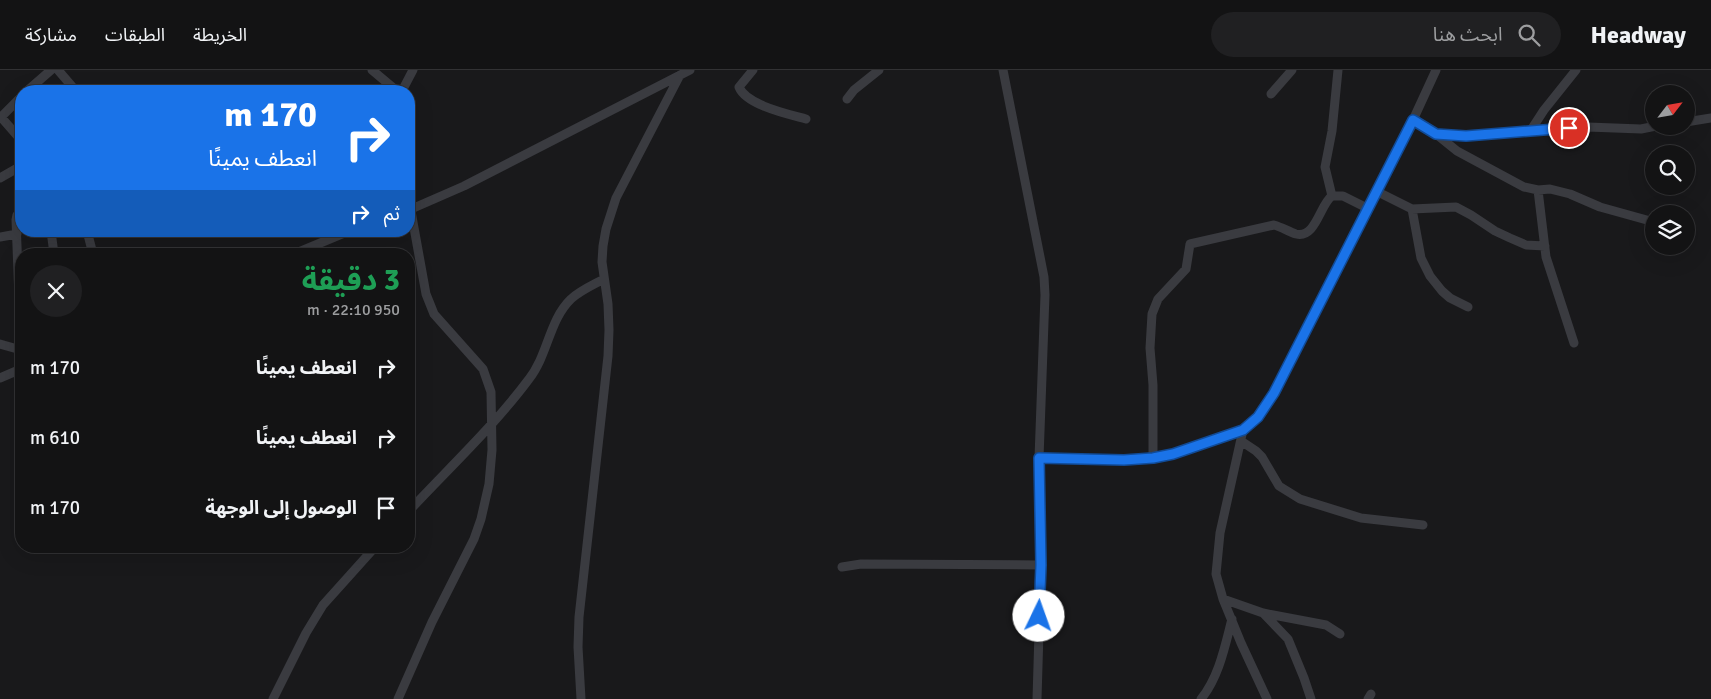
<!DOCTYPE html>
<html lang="ar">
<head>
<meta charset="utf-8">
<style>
  :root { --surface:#131314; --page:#202022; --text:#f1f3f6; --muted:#9d9ea0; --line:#323234 }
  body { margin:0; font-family:Signika,"Noto Sans Arabic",sans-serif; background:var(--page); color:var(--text); direction:rtl; height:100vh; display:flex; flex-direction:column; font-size:19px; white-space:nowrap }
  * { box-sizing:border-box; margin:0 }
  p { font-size:16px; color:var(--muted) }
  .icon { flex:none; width:28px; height:28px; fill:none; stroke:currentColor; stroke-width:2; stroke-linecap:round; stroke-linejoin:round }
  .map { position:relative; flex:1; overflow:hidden; direction:ltr }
  .panel { position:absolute; left:15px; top:178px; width:400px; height:305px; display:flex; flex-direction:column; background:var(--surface); border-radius:20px; box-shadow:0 5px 20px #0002,0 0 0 1px var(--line); direction:rtl }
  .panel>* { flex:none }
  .banner { position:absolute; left:15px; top:15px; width:400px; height:152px; border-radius:20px; box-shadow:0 5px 20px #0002,0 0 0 1px var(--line); direction:rtl; background:#1a73e8; color:#fff; overflow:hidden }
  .needle { width:32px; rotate:59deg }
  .controls { position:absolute; left:1645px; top:15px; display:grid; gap:10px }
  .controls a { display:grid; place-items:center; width:50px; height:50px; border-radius:50%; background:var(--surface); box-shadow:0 5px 20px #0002,0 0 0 1px var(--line); font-size:25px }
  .pin { position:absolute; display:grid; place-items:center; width:42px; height:42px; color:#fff; margin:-21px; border:2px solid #fff; border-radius:50%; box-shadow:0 1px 5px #0007 }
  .me { position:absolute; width:55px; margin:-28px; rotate:3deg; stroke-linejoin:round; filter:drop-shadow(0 0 4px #0008) }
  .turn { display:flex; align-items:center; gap:18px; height:105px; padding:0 15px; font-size:22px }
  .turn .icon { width:65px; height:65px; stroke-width:2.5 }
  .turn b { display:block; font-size:35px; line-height:42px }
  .then { display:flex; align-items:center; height:48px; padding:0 15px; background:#0003; gap:10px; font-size:19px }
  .round { display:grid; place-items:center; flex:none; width:52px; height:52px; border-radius:26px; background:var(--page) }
  .summary { display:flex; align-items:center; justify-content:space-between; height:85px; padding:0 15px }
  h1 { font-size:30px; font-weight:700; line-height:38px; color:#1e9e55 }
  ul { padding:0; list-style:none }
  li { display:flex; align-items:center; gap:15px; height:70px; padding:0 15px }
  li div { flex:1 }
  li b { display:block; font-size:19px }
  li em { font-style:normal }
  header { display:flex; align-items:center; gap:30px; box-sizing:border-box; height:70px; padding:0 25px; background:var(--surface); border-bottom:1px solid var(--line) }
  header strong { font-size:24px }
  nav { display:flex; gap:28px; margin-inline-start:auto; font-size:18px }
  .search { width:350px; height:45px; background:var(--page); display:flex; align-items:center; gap:12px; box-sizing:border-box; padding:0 18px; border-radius:28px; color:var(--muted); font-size:19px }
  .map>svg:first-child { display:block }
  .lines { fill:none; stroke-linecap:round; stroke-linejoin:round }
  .minor { stroke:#3a3b40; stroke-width:9 }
  .route-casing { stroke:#114b97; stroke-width:12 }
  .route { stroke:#1a73e8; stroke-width:9 }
</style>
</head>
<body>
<header>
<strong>Headway</strong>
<div class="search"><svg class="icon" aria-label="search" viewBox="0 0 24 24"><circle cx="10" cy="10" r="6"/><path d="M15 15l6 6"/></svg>ابحث هنا</div>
<nav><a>الخريطة</a><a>الطبقات</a><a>مشاركة</a></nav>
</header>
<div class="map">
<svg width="1711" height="629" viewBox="0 0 1711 629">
  <rect width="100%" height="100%" fill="#19191b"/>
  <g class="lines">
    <path class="minor" d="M 58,0 L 76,21
      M 372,0 L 397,21
      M 753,0 L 739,17 C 746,35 788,44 806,49
      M 1003,0 L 1044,207 L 1045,225 L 1039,388 L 1107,390 L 1153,388 L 1173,384 L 1243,360 L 1258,347 L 1274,323 L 1413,50 L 1436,0
      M 27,21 L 51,0
      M 402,21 L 413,0
      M 1271,24 L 1292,0
      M 847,29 L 854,20 L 879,0
      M 0,46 L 21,70
      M 0,48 L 21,27
      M 1413,50 L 1436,64 L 1457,81 L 1524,117 L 1538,120 L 1550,119 L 1570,124 L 1600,137 L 1654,152
      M 1686,52 L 1711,48
      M 1531,60 L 1544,40 L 1576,0
      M 1436,64 L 1465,66 L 1588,57 L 1641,59 L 1656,56
      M 0,108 L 21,96
      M 1538,120 L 1546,187 L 1574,273
      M 1376,121 L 1412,139 L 1456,137 L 1471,145 L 1495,161 L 1510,168 L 1526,175 L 1545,176
      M 1332,126 L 1325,97 L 1332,61 L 1338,0
      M 1412,139 L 1421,188 L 1430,206 L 1442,221 L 1450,228 L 1468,237
      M 409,140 L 464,116 L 690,0
      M 21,142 L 17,145 L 16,150 L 21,281
      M 51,161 L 54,184
      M 87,161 L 93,184
      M 0,167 L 17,164
      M 294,184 L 349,161
      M 0,274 L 21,280
      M 0,308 L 21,299
      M 1243,360 L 1220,463 L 1216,504 L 1223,529 L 1241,573 L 1267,629
      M 1241,371 L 1256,381 L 1262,387 L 1279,416 L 1300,429 L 1361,448 L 1423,455
      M 1153,388 L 1153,315 L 1150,278 L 1152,244 L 1158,229 L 1186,199 L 1190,174 L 1274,155 C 1282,157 1289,162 1296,164 C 1316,169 1320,134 1332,126 L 1343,126 L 1367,138
      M 409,441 C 449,398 494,356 529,309 C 548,285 549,250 571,229 C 581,220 593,215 604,209
      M 842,497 L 861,494 L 1041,495
      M 1223,529 L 1263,543 L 1326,555 L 1340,564
      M 1263,543 L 1288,569 L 1304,608 L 1311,629
      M 273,629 L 306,563 L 323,535 L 376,476
      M 398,629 L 432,552 L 474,469 L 481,449 L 489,414 L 492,380 L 491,322 L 483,299 L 434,244 L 426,224 L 409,130
      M 581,629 L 578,577 L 579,547 L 608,286 L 609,260 L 608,234 L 602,192 L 603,176 L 606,159 L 616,128 L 680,5
      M 1037,629 L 1041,495 L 1039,388
      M 1201,629 C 1219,607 1225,576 1232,549
      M 1368,629 L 1371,624"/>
  </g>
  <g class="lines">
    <defs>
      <path id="route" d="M 1039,546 L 1041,495 L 1039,388 L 1124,390 L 1153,388 L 1173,384 L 1243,360 L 1258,347 L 1274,323 L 1413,50 L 1436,64 L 1466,66 L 1569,58"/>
    </defs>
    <use href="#route" class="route-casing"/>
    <use href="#route" class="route"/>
  </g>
</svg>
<div class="controls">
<a><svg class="needle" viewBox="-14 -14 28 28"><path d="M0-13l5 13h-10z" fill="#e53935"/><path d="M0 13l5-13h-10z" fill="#9d9ea0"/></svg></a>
<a><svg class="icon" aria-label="search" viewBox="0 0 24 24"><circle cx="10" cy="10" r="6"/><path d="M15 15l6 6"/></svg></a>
<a><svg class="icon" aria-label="layers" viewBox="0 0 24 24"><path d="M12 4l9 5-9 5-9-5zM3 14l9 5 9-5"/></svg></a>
</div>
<div class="pin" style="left:1569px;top:58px;background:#d93025"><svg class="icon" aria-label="arrive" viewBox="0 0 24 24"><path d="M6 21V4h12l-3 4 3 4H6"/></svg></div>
<svg class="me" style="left:1039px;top:546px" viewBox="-20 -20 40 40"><circle r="19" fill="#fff"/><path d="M0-13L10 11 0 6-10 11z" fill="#1a73e8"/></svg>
<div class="banner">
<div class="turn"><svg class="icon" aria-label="right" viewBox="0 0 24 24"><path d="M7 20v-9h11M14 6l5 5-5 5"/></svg><div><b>170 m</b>انعطف يمينًا</div></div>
<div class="then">ثم<svg class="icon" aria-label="right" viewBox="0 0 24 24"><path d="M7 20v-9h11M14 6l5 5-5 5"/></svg></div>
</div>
<section class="panel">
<div class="summary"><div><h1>3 دقيقة</h1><p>950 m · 22:10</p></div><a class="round"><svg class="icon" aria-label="close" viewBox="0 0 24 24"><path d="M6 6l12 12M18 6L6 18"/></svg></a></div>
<ul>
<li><svg class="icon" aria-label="right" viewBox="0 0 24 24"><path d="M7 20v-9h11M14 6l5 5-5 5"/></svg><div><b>انعطف يمينًا</b></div><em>170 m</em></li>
<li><svg class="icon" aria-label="right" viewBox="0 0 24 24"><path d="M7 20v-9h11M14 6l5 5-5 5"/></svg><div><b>انعطف يمينًا</b></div><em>610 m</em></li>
<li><svg class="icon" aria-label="arrive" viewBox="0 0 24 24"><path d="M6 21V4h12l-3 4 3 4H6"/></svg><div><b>الوصول إلى الوجهة</b></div><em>170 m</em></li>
</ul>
</section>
</div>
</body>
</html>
